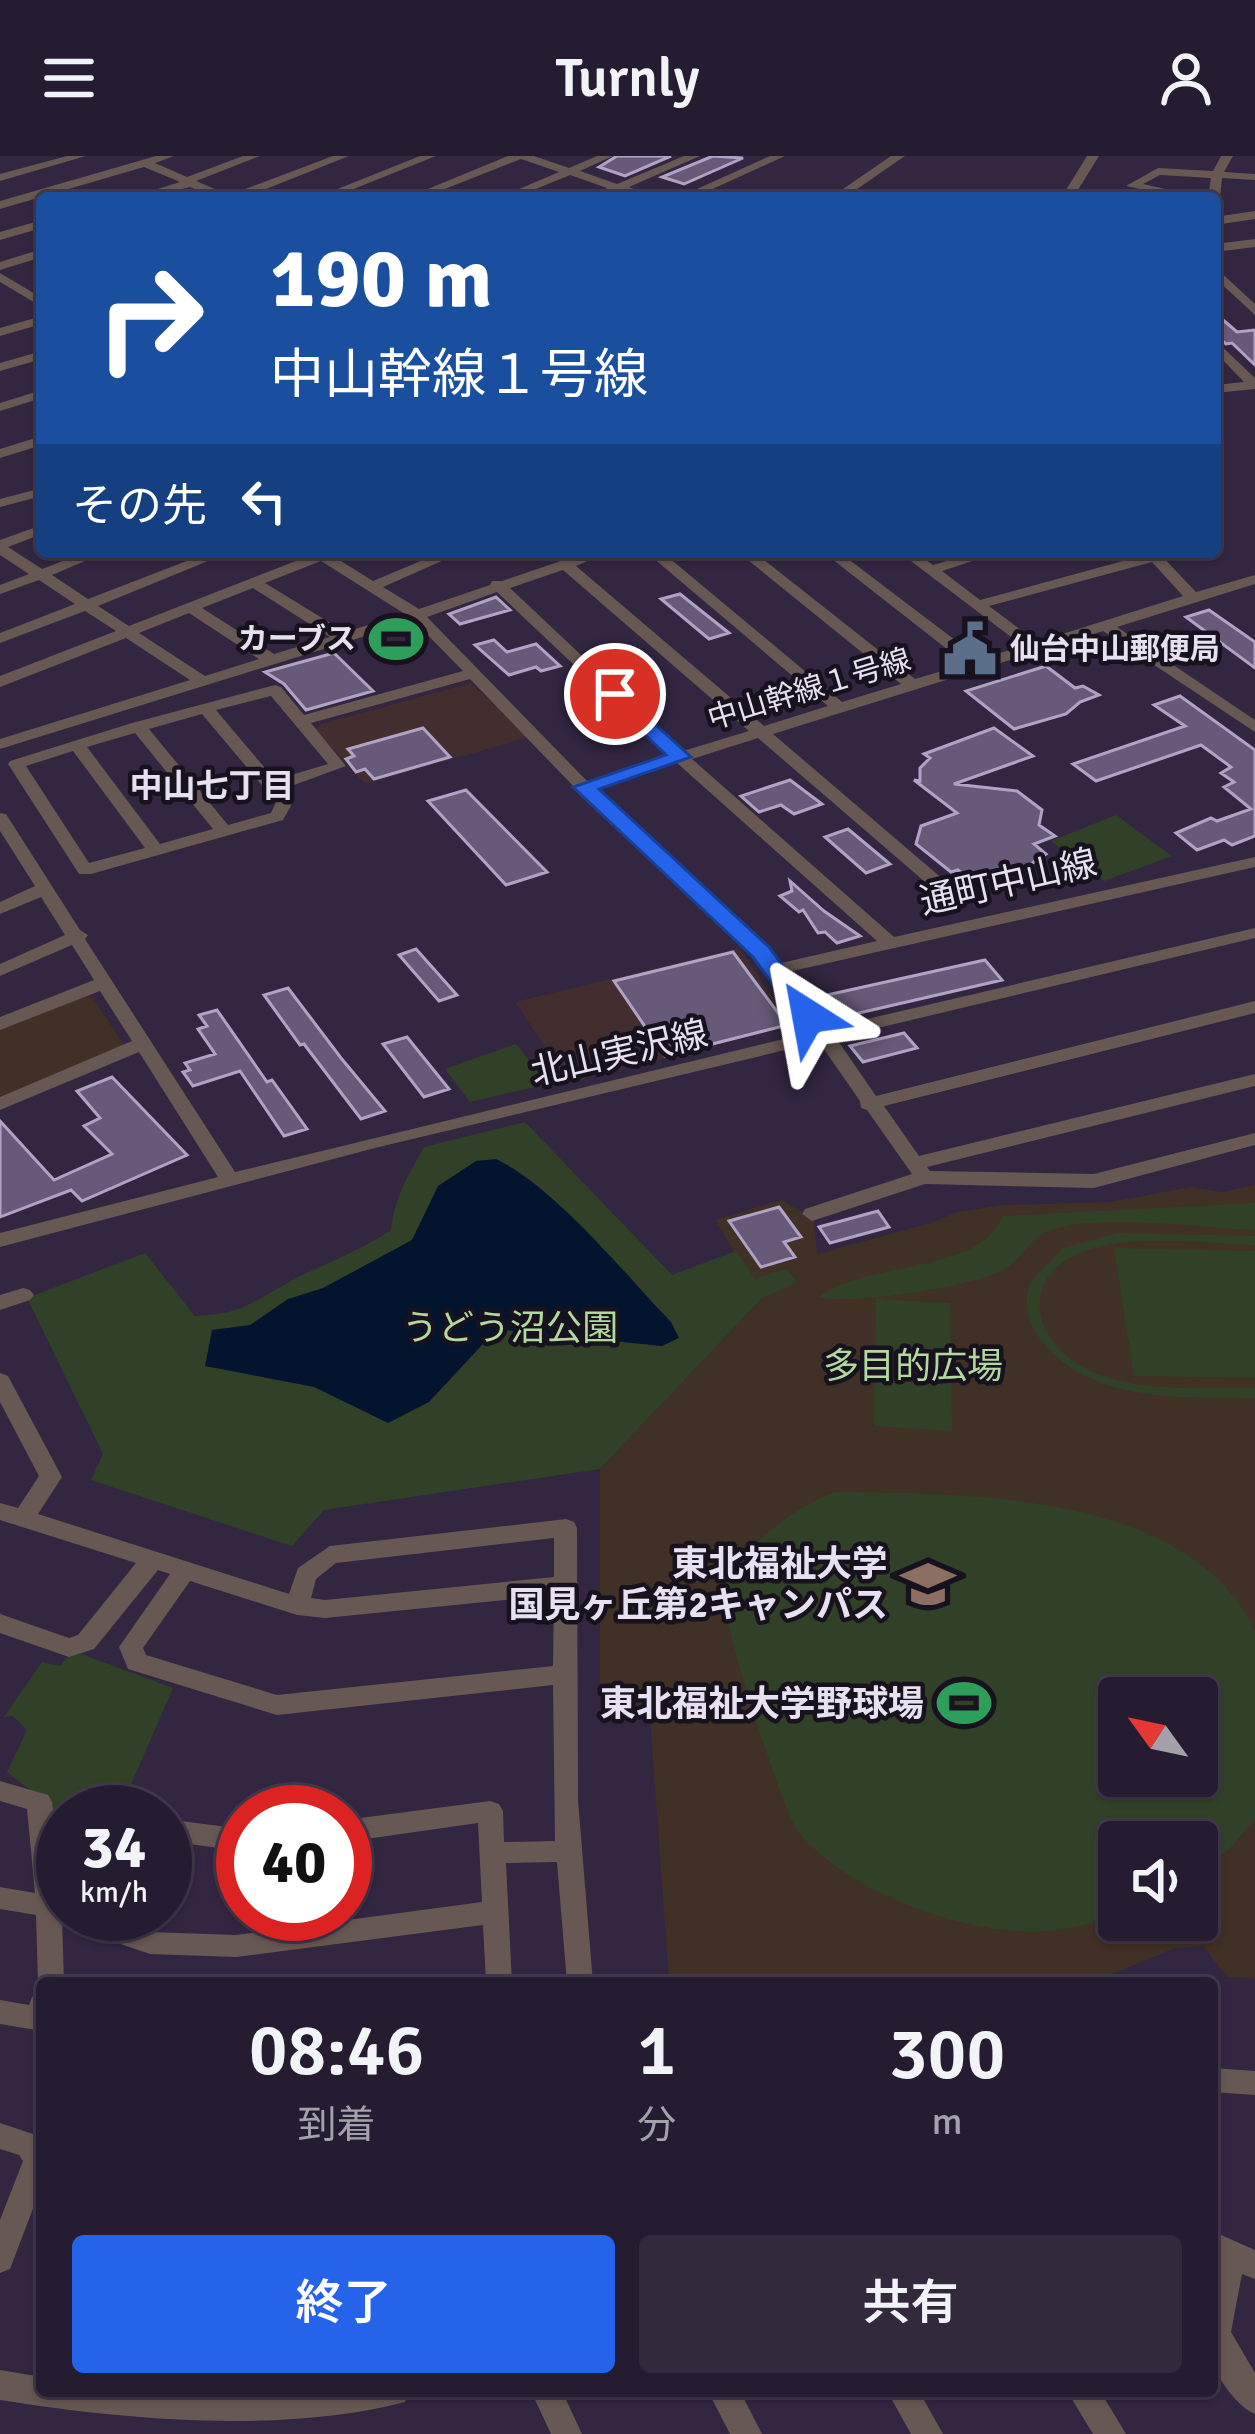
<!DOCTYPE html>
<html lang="ja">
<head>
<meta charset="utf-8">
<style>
  :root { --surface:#261c31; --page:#32293d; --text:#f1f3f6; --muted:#a4a1ab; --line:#423a4d; --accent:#2563eb }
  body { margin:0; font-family:Signika,"Noto Sans JP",sans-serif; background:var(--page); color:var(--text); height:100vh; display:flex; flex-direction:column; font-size:45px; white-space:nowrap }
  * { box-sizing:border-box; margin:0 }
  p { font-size:39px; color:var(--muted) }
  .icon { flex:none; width:66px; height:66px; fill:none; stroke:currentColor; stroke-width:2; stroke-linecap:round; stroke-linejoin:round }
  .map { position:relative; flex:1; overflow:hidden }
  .drawer { position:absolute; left:36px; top:1821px; width:1182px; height:420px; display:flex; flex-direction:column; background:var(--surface); border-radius:12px; box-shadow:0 3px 9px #0004,0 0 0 3px var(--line) }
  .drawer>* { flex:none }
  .top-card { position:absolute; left:36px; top:36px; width:1185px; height:366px; border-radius:12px; box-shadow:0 3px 9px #0004,0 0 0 3px var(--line); background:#1a4fa0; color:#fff; overflow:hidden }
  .needle { width:78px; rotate:303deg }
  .fabs { position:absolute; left:1098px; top:1521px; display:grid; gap:24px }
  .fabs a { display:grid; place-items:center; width:120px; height:120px; border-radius:12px; background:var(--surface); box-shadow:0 3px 9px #0004,0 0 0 3px var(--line); font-size:60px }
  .speed { position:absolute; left:36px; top:1629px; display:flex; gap:24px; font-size:60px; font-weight:700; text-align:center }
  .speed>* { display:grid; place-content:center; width:156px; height:156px; border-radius:50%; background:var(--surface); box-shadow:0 3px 9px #0004,0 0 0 3px var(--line); line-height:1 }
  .speed small { font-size:30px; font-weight:400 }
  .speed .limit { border:18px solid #d22; background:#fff; color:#111 }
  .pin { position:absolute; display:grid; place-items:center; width:102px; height:102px; color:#fff; margin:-51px; border:6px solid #fff; border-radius:50%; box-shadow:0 3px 12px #0007 }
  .me { position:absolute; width:132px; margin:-66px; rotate:326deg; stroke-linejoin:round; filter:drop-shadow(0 0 9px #0008) }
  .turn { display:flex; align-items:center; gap:42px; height:252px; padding:0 36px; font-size:54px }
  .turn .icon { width:156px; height:156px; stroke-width:2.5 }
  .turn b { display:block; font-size:84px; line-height:102px }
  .then { display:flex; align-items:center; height:114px; padding:0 36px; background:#0003; gap:24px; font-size:45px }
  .eta { display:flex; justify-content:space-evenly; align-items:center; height:204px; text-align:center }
  .eta b { font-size:72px; font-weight:600; line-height:84px }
  .action { display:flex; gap:24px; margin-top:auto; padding:24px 36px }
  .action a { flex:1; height:138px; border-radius:12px; background:var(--accent); color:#fff; font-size:48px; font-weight:600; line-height:138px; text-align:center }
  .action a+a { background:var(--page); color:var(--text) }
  header { display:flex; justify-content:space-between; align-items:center; height:156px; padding:0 36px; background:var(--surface); font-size:54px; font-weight:600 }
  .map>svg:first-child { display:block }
  .commercial { fill:#422e2e }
  .education { fill:#403025; fill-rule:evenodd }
  .green { fill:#314128; fill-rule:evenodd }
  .water { fill:#03152e }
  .building { fill:#675a78; stroke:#b1a3c5; stroke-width:3 }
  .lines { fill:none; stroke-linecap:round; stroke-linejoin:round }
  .minor { fill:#685853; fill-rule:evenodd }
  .route { fill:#2563eb; stroke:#184099; stroke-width:3 }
  .labels { text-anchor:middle; stroke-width:9; stroke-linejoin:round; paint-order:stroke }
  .far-poi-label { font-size:30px; font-weight:bold; fill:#e7e0f1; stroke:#17121e; text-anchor:end }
  .far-street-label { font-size:30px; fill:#e7e0f1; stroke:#17121e }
  .far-neighbourhood-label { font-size:33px; font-weight:bold; fill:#e7e0f1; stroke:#17121e }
  .street-label { font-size:36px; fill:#e7e0f1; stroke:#17121e }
  .park-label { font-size:36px; fill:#b3d9a0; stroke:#17121e }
  .poi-label { font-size:36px; font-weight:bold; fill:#e7e0f1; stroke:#17121e; text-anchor:end }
</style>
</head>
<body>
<header><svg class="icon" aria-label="menu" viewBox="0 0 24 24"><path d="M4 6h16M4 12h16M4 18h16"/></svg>Turnly<svg class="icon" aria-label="person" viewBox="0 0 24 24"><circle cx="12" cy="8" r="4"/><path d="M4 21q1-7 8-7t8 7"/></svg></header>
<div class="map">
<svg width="1255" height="2278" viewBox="0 0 1255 2278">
  <rect width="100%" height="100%" fill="#322641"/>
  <path class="commercial" d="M 471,527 L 530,581 L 365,628 L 316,574 L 321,568 Z
    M 739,792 L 792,869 L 569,927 L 515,846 Z"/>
  <path class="education" d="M 81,839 L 93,842 L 125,890 L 0,941 L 0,872 Z
    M 1255,1029 L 1255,1822 L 1227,1821 L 1203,1790 L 1175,1792 L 1091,1827 L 669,1827 L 650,1562 L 600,1564 L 600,1313 L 762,1142 L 715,1064 L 782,1044 L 814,1064 L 817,1098 L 934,1066 L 957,1056 L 1004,1049 L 1110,1046 L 1190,1031 L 1222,1036 ZM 1119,1542 L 1197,1542 L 1197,1620 L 1119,1620 ZM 1119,1686 L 1197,1686 L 1197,1764 L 1119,1764 Z"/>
  <path class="green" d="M 1116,659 L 1172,700 L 1104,725 L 1051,685 Z
    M 516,888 L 548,928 L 470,946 L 445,913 Z
    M 525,966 L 672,1119 L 736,1095 L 755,1123 L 786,1113 L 798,1126 L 762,1142 L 600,1313 L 324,1354 L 292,1390 L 91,1324 L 103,1298 L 27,1142 L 145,1097 L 195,1160 C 240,1158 246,1150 282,1130 C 318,1109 356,1098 391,1074 C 395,1040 408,1020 424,991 Z
    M 1255,1047 L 1255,1074 C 1203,1072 1096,1057 1051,1074 C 1030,1081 1021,1105 1001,1115 C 971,1130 849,1150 819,1141 C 863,1105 983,1118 1002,1060 Z
    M 1117,1077 L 1255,1080 L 1255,1089 C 1205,1088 1146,1079 1098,1091 C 1074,1097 1050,1109 1042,1134 C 1037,1149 1040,1164 1048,1178 C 1087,1243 1192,1231 1255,1232 L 1255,1242 C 1183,1241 1095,1248 1043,1187 C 1028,1169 1023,1149 1030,1126 L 1063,1092 Z
    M 1114,1092 L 1255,1095 L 1255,1222 L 1134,1220 Z
    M 876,1143 L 950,1147 L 952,1275 L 874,1270 Z
    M 836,1336 C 968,1338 1189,1335 1255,1475 L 1255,1663 L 1231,1691 L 1197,1720 L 1197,1686 L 1119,1686 L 1119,1761 C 1095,1766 1071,1773 1047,1775 C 969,1781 851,1738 799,1677 C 783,1658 720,1458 723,1434 C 728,1399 804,1345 836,1336 ZM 1119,1542 L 1197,1542 L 1197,1620 L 1119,1620 Z
    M 73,1495 L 173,1532 L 119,1656 L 63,1656 L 61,1751 L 47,1647 L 7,1616 L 27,1574 L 13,1560 L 4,1561 L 42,1506 L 60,1510 Z"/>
  <path class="water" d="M 496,1003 C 555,1031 625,1118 671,1166 L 679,1182 L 662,1190 L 504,1174 L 482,1189 L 429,1246 L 388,1267 L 314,1231 L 205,1210 L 212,1174 L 250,1169 L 288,1143 L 323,1132 L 412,1084 L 438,1030 L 476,1005 Z"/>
  <path class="building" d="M 617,0 L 671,0 L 625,20 L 599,11 Z
    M 713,0 L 743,2 L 684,28 L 662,21 Z
    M 1215,157 L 1237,176 L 1255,174 L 1255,209 L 1232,187 L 1226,188 L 1215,179 Z
    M 680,438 L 729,477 L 709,483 L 661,443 Z
    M 496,441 L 510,454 L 460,468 L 449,458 Z
    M 1209,454 L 1255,486 L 1255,512 L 1186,461 Z
    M 494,484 L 507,496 L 536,488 L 560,510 L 541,515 L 536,511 L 509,519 L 475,489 Z
    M 334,497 L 373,535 L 306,554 L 284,528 L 265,516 Z
    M 1046,510 L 1075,532 L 1083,530 L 1099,539 L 1080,546 L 1066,558 L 1014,573 L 966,535 Z
    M 1180,540 L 1255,594 L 1255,680 L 1232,689 L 1224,684 L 1197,694 L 1176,677 L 1211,662 L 1217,665 L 1251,653 L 1224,631 L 1234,626 L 1221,617 L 1231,611 L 1201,589 L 1096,625 L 1073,608 L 1185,570 L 1154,549 Z
    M 423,572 L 450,601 L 374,623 L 365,613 L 356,616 L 346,603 L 354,600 L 348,593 Z
    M 994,572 L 1033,600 L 954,628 L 1017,635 L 1042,654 L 1039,669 L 1055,680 L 1034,688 L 1046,698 L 1016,718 L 1003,717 L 975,727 L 958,714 L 951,716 L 916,688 L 921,670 L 957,657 L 914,624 L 920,625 L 920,612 L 930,602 L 924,598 Z
    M 790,624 L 822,648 L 794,658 L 781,649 L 759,656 L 741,640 Z
    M 466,634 L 547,716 L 506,729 L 428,645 Z
    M 848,673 L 890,708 L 866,717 L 825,681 Z
    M 790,725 L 824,755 L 860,780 L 837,787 L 825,776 L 818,777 L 803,754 L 799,756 L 780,740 L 792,735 Z
    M 416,793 L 457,839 L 439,845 L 399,799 Z
    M 733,796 L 787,869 L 665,900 L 614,825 Z
    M 985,804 L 1002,824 L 833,863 L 818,841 Z
    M 288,832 L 341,902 L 385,955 L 361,963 L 304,888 L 300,889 L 264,839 Z
    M 217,854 L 267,926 L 272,924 L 307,973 L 284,980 L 240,915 L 193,930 L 183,916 L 190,914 L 185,907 L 215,898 L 198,873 L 207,870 L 199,859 Z
    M 904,877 L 917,892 L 863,906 L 850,890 Z
    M 407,881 L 449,933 L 424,941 L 383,888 Z
    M 112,921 L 187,999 L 82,1045 L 71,1034 L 0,1061 L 0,965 L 54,1024 L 112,998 L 84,970 L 100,962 L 77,935 Z
    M 779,1051 L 801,1081 L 784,1086 L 795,1101 L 761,1111 L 729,1065 Z
    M 878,1055 L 889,1071 L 830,1087 L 819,1071 Z"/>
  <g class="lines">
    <path class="minor" d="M 67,0 L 86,0 L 0,25 L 0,18 Z
      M 156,0 L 174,0 L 155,7 L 187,21 L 243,0 L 260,0 L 196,25 L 229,39 L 333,0 L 349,0 L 243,42 L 215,42 L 190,31 L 148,42 L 129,42 L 180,26 L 144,11 L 0,53 L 0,45 Z
      M 420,0 L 436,0 L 331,42 L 315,42 Z
      M 508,0 L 534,0 L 569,12 L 597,0 L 613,0 L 580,15 L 617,28 L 684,0 L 700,0 L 629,31 L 655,42 L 638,42 L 618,36 L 603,42 L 587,42 L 607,32 L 570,19 L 514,42 L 498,42 L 559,16 L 521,3 L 422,42 L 406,42 Z
      M 770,0 L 785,0 L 693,42 L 677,42 Z
      M 891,0 L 905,0 L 844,42 L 830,42 Z
      M 1087,0 L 1099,0 L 1073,42 L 1061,42 Z
      M 1221,0 L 1233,0 L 1224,16 L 1255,18 L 1255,24 L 1222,22 L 1220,42 L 1215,45 L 1215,42 L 1208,42 L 1211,22 L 1160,19 L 1143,28 L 1206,42 L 1180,42 L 1126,30 L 1158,12 L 1213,15 Z
      M 1255,55 L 1255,63 L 1215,69 L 1215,61 Z
      M 42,64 L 42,72 L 0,84 L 0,76 Z
      M 1255,83 L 1255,91 L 1215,96 L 1215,88 Z
      M 42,93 L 42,101 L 0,114 L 0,106 Z
      M 1215,111 L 1255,148 L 1255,159 L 1215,122 Z
      M 0,117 L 42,142 L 42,151 L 0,126 Z
      M 42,160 L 42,168 L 0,180 L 0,172 Z
      M 1215,184 L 1255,222 L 1255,233 L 1215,237 L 1215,229 L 1244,226 L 1215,196 Z
      M 42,195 L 42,203 L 0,215 L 0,207 Z
      M 42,234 L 42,242 L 0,255 L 0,247 Z
      M 42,280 L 42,289 L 0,302 L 0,293 Z
      M 42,332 L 42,340 L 0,351 L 0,343 Z
      M 42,369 L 42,378 L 8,391 L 42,413 L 86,396 L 106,396 L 52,419 L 88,443 L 210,396 L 230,396 L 98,450 L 129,470 L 311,399 L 309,396 L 336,396 L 333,400 L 373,425 L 442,396 L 462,396 L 383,431 L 419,453 L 490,429 L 492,425 L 502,425 L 587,396 L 608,396 L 576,410 L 764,570 L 828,550 L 646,396 L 662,396 L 842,546 L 901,528 L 738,396 L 754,396 L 915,523 L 966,508 L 823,396 L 839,396 L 980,503 L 1023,490 L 899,396 L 915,396 L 933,409 L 977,396 L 1000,396 L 942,415 L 980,444 L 1145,399 L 1143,396 L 1158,396 L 1196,436 L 1255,419 L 1255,428 L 1117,471 L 1255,564 L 1255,576 L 1103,475 L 773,578 L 958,736 L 958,744 L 946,744 L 758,582 L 692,603 L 894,781 L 1255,701 L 1255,711 L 788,816 L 829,872 L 1255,772 L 1255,782 L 836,882 L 876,940 L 1255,845 L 1255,857 L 884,950 L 919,1000 L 1255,918 L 1255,930 L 927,1011 L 930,1015 L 1094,1018 L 1255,977 L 1255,989 L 1094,1032 L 925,1028 L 812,1065 L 802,1058 L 805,1053 L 912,1018 L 867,954 L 861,952 L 860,945 L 819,886 L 375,992 L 0,1091 L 0,1077 L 218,1021 L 139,896 L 0,954 L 0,941 L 132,885 L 100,835 L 0,874 L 0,861 L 94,824 L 72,789 L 0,820 L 0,808 L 65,779 L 41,741 L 0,758 L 0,746 L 35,730 L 0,675 L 0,657 L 6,658 L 80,774 L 88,779 L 85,783 L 235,1016 L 812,876 L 771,817 L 578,635 L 470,523 L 311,567 L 346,610 L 283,633 L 293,646 L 283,664 L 91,718 L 79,718 L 8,608 L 10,605 L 132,567 L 275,529 L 281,531 L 304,559 L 463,515 L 414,465 L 0,593 L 0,583 L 190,524 L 126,482 L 0,531 L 0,520 L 116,475 L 85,455 L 0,487 L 0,477 L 75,448 L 39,424 L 0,438 L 0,429 L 29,418 L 0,399 L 0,384 ZM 321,405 L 405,458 L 345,476 L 265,427 ZM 1152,406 L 1183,440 L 1037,486 L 989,450 ZM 563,414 L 749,575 L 683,595 L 510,432 ZM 253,432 L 330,481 L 274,498 L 202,452 ZM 497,436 L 669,599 L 587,625 L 427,461 ZM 189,457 L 259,503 L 205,520 L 139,477 ZM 271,540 L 328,608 L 275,624 L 216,554 ZM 202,558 L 276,646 L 271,657 L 228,669 L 149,573 ZM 135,577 L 213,673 L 160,688 L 87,591 ZM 73,595 L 145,692 L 89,707 L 26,610 ZM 677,607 L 877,785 L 781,807 L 596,633 Z
      M 23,1132 L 30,1134 L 34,1139 L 30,1144 L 0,1154 L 0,1139 Z
      M 0,1217 L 8,1220 L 62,1321 L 38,1358 L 289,1438 L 298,1412 L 330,1390 L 566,1363 L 574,1366 L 577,1372 L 578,1644 L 593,1827 L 567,1827 L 557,1706 L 506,1707 L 512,1827 L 486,1827 L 483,1769 L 236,1801 L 150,1798 L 106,1783 L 97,1758 L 123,1758 L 126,1767 L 150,1776 L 236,1779 L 482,1746 L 478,1667 L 345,1686 L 345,1664 L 490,1645 L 499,1648 L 503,1655 L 504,1686 L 555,1685 L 553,1529 L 277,1559 L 128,1513 L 119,1491 L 170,1418 L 158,1414 L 94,1493 L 69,1501 L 0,1477 L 0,1458 L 69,1482 L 78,1479 L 136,1407 L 0,1364 L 0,1347 L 18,1352 L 39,1320 L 0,1246 ZM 554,1382 L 554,1421 L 325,1444 L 311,1442 L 316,1423 L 336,1407 ZM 190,1425 L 297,1459 L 325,1462 L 554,1439 L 553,1510 L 277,1539 L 146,1499 L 143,1492 Z
      M 0,1625 L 48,1639 L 52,1646 L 60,1697 L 64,1827 L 42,1827 L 42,1835 L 38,1827 L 36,1759 L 0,1753 L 0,1731 L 35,1737 L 27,1653 L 0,1645 Z
      M 165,1663 L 243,1673 L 243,1695 L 165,1685 Z
      M 42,1837 L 42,1872 L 36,1874 L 0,1868 L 0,1844 L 29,1849 L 32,1841 Z
      M 1212,1912 L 1255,1915 L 1255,1939 L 1212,1936 Z
      M 0,1967 L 39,1980 L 42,1985 L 42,2029 L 10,2113 L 0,2117 L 0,2064 L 23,2005 L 19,1999 L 0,1993 Z
      M 1212,2075 L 1255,2094 L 1255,2123 L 1242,2118 L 1231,2176 L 1255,2217 L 1255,2258 C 1239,2252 1217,2223 1212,2205 C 1207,2187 1211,2124 1216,2106 L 1212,2104 Z
      M 0,2214 L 42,2221 L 42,2235 L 145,2235 L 248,2241 L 322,2235 L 409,2235 L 405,2246 C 283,2278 125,2264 0,2244 Z
      M 531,2235 L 562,2235 L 582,2278 L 551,2278 Z
      M 708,2235 L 740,2235 L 762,2278 L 730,2278 Z
      M 887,2235 L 919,2235 L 943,2278 L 911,2278 Z
      M 1067,2235 L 1100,2235 L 1126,2278 L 1093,2278 Z"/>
  </g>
  <path class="route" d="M 615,532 L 691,601 L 599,633 L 769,791 L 820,860 L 817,866 L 800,866 L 753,801 L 573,631 L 666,599 L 608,543 L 608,534 Z"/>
  <defs>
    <symbol id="stadium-bare" viewBox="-9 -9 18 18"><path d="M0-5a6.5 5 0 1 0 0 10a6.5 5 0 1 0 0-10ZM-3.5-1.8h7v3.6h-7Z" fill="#2e9e5b" stroke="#17121e" stroke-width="2.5" paint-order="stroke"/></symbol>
    <symbol id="civic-bare" viewBox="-9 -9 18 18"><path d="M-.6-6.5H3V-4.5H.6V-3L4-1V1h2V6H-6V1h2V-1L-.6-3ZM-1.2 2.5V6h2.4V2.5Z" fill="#5c6f8a" stroke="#17121e" stroke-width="2.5" paint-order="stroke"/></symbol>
    <symbol id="university-bare" viewBox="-9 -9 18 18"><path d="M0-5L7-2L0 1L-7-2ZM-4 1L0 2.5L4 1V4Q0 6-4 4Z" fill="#8d6e63" stroke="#17121e" stroke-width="2.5" paint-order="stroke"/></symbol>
  </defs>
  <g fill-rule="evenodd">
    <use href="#stadium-bare" x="358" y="445" width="76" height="76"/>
    <use href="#civic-bare" x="932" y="455" width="76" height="76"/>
    <use href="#university-bare" x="890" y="1390" width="76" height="76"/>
    <use href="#stadium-bare" x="926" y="1509" width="76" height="76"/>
  </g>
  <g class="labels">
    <g class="far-poi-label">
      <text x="356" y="493">カーブス</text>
      <text x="1010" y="503" text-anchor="start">仙台中山郵便局</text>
    </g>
    <g class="far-street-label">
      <text transform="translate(809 533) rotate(-17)" y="10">中山幹線１号線</text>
    </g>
    <g class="far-neighbourhood-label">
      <text x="212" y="641">中山七丁目</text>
    </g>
    <g class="street-label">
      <text transform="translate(1008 725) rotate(-13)" y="13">通町中山線</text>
      <text transform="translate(619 896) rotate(-13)" y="13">北山実沢線</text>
    </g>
    <g class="park-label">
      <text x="510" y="1184">うどう沼公園</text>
      <text x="913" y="1222">多目的広場</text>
    </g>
    <g class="poi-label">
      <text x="888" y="1420">東北福祉大学<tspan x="888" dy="41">国見ヶ丘第2キャンパス</tspan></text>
      <text x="924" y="1560">東北福祉大学野球場</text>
    </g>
  </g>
</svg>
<div class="fabs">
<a><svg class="needle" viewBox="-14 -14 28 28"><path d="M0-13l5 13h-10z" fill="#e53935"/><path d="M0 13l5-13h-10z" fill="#a4a1ab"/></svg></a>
<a><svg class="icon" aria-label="sound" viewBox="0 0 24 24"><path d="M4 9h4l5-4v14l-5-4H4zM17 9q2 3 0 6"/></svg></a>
</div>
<div class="speed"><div>34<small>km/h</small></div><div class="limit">40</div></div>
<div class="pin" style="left:615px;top:538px;background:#d93025"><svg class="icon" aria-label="arrive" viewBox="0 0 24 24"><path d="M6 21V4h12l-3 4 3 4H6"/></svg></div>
<svg class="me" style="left:808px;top:860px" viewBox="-20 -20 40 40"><path d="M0-17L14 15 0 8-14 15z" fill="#2563eb" stroke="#fff" stroke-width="4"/></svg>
<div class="top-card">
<div class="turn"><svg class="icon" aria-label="right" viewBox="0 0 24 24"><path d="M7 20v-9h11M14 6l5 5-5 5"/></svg><div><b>190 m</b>中山幹線１号線</div></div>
<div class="then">その先<svg class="icon" aria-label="left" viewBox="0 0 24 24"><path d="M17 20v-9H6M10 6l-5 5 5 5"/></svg></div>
</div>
<section class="drawer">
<div class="eta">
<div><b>08:46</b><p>到着</p></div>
<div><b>1</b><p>分</p></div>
<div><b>300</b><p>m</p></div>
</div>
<div class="action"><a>終了</a><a>共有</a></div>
</section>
</div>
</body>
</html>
